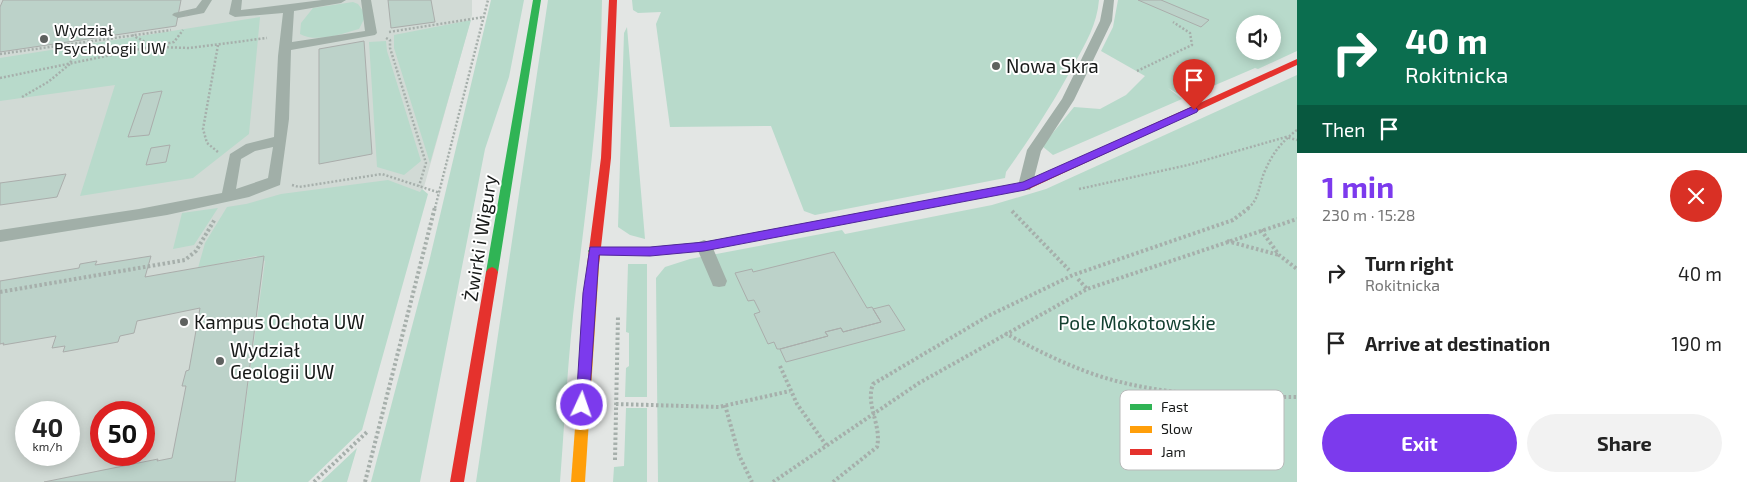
<!DOCTYPE html>
<html lang="en">
<head>
<meta charset="utf-8">
<style>
  :root { --surface:#fff; --page:#f2f2f2; --text:#222; --muted:#767676; --accent:#7c3aed }
  body { margin:0; font-family:"Exo 2",sans-serif; background:var(--page); color:var(--text); height:100vh; display:flex; flex-direction:column; font-size:19px; white-space:nowrap }
  * { box-sizing:border-box; margin:0 }
  p { font-size:16px; color:var(--muted) }
  .icon { flex:none; width:28px; height:28px; fill:none; stroke:currentColor; stroke-width:2; stroke-linecap:round; stroke-linejoin:round }
  .map { position:relative; flex:1; overflow:hidden }
  .details { display:flex; flex-direction:column; background:var(--surface); width:450px }
  .details>* { flex:none }
  .hud { background:#0b6e4f; color:#fff; overflow:hidden }
  .fabs { position:absolute; left:1236px; top:15px; display:grid; gap:10px }
  .fabs a { display:grid; place-items:center; width:45px; height:45px; border-radius:50%; background:var(--surface); box-shadow:0 2px 12px #0003; font-size:25px }
  .speed { position:absolute; left:15px; top:401px; display:flex; gap:10px; font-size:25px; font-weight:700; text-align:center }
  .speed>* { display:grid; place-content:center; width:65px; height:65px; border-radius:50%; background:var(--surface); box-shadow:0 2px 12px #0003; line-height:1 }
  .speed small { font-size:12px; font-weight:400 }
  .speed .limit { border:8px solid #d22; background:#fff; color:#111 }
  .pin { position:absolute; display:grid; place-items:center; width:42px; height:42px; color:#fff; margin:-51px -21px; border-radius:50% 50% 50% 0; rotate:-45deg; box-shadow:0 0 5px #0007 }
  .pin .icon { rotate:45deg }
  .me { position:absolute; width:55px; margin:-28px; rotate:3deg; stroke-linejoin:round; filter:drop-shadow(0 0 4px #0008) }
  .turn { display:flex; align-items:center; gap:18px; height:105px; padding:0 25px; font-size:22px }
  .turn .icon { width:65px; height:65px; stroke-width:2.5 }
  .turn b { display:block; font-size:35px; line-height:42px }
  .then { display:flex; align-items:center; height:48px; padding:0 25px; background:#0003; gap:10px; font-size:19px }
  .round { display:grid; place-items:center; flex:none; width:52px; height:52px; border-radius:26px; background:var(--page) }
  .head { display:flex; align-items:center; justify-content:space-between; height:85px; padding:0 25px }
  h1 { font-size:30px; font-weight:700; line-height:38px; color:var(--accent) }
  .primary-button { display:flex; gap:10px; margin-top:auto; padding:10px 25px }
  .primary-button a { flex:1; height:58px; border-radius:30px; background:var(--accent); color:#fff; font-size:20px; font-weight:700; line-height:58px; text-align:center }
  .primary-button a+a { background:var(--page); color:var(--text) }
  ul { padding:0; list-style:none }
  li { display:flex; align-items:center; gap:15px; height:70px; padding:0 25px }
  li div { flex:1 }
  li b { display:block; font-size:19px }
  li em { font-style:normal }
  main { display:flex; flex:1; min-height:0 }
  .map>svg:first-child { display:block }
  .built { fill:#d1dad5; fill-rule:evenodd }
  .green { fill:#b8dacb; fill-rule:evenodd }
  .building { fill:#bcd2c9; stroke:#aaadab }
  .lines { fill:none; stroke-linecap:round; stroke-linejoin:round }
  .path-far1 { stroke:#a6afab; stroke-width:2.5; stroke-dasharray:2 2; stroke-linecap:butt }
  .path { stroke:#a6afab; stroke-width:4; stroke-dasharray:2.5 2.5; stroke-linecap:butt }
  .lane { fill:#a1afa8; fill-rule:evenodd }
  .fast { fill:#30b455; fill-rule:evenodd }
  .slow { fill:#ff9f0a; fill-rule:evenodd }
  .jam { fill:#e5322d; fill-rule:evenodd }
  .path-bridge { stroke:#a6afab; stroke-width:2.5; stroke-dasharray:2 2; stroke-linecap:butt }
  .route { fill:#7c3aed; stroke:#51269a }
  .poi-dot { fill:#5e615f; stroke:#fff; stroke-width:2 }
  .labels { text-anchor:middle; stroke-width:4; stroke-linejoin:round; paint-order:stroke }
  .far-poi-label { font-size:16px; fill:#171918; stroke:#fff; text-anchor:start }
  .poi-label { font-size:19px; fill:#171918; stroke:#fff; text-anchor:start }
  .street-label { font-size:19px; fill:#171918; stroke:#fff }
  .park-label { font-size:19px; fill:#134030; stroke:#fff }
  .key { fill:#fff; stroke:#b9baba; stroke-width:1 }
  .key-label { font-size:14px; fill:#171918 }
</style>
</head>
<body>
<main>
<div class="map">
<svg width="1297" height="482" viewBox="0 0 1297 482">
  <rect width="100%" height="100%" fill="#e3e6e4"/>
  <path class="built" d="M 0,0 L 472,0 L 472,15 L 424,187 L 235,482 L 0,482 ZM 26,412 L 69,412 L 69,455 L 26,455 ZM 101,412 L 144,412 L 144,455 L 101,455 Z"/>
  <path class="green" d="M 491,0 L 524,0 L 509,77 L 485,149 L 420,482 L 371,482 L 429,262 Z
    M 548,0 L 602,0 C 601,97 588,193 576,290 C 568,353 565,418 560,482 L 476,482 Z
    M 632,0 L 1099,0 C 1097,24 1086,43 1074,64 C 1054,102 1031,137 1006,172 L 1005,178 L 815,215 L 804,211 L 771,126 L 670,127 L 656,24 L 661,12 L 638,13 L 633,10 Z
    M 1118,0 L 1297,0 L 1297,51 L 1258,69 L 1255,68 L 1185,98 L 1168,88 L 1182,99 L 1053,155 L 1042,146 L 1074,107 L 1100,109 L 1126,95 L 1145,76 L 1101,51 L 1113,27 ZM 1245,24 L 1272,24 L 1272,51 L 1245,51 Z
    M 353,2 L 358,4 L 366,15 L 359,29 C 342,34 316,43 300,34 L 301,23 L 313,8 Z
    M 260,17 L 249,134 L 193,178 L 80,196 L 115,85 L 0,101 L 0,58 Z
    M 471,20 L 430,163 L 394,48 L 394,35 Z
    M 627,27 L 645,239 L 630,235 L 618,227 L 624,33 Z
    M 386,41 L 387,51 L 421,161 L 404,175 L 377,167 L 369,42 Z
    M 1297,75 L 1297,482 L 658,482 L 656,278 L 665,267 L 690,259 L 842,230 L 845,234 L 992,205 L 1046,189 Z
    M 388,180 L 420,192 L 422,189 L 428,194 L 362,430 L 308,482 L 235,482 L 265,261 L 256,256 L 198,268 L 205,243 L 227,207 L 246,204 L 281,194 Z
    M 218,208 L 194,245 L 173,249 L 182,213 Z
    M 628,264 L 647,264 L 647,397 L 625,397 L 626,368 L 629,366 L 629,333 L 626,332 Z
    M 626,408 L 647,408 L 647,482 L 613,482 L 614,467 L 624,466 Z
    M 357,448 L 347,482 L 321,482 Z"/>
  <path class="building" d="M 3,0 L 181,0 L 176,26 L 0,52 L 0,7 Z
    M 388,0 L 431,0 L 435,22 L 391,28 Z
    M 1138,0 L 1161,0 L 1209,20 L 1201,27 Z
    M 364,41 L 372,154 L 319,164 L 319,49 Z
    M 162,91 L 149,135 L 128,137 L 143,94 Z
    M 170,145 L 166,162 L 146,165 L 151,148 Z
    M 66,174 L 57,197 L 0,205 L 0,183 Z
    M 834,252 L 867,308 L 872,307 L 881,322 L 843,332 L 841,328 L 825,332 L 828,336 L 780,349 L 777,349 L 774,342 L 768,344 L 754,314 L 760,312 L 754,300 L 748,301 L 735,273 L 752,269 L 753,272 Z
    M 151,256 L 145,277 L 264,256 L 235,482 L 44,482 L 158,459 L 157,461 L 172,458 L 186,386 L 182,386 L 186,371 L 189,370 L 200,308 L 137,321 L 134,333 L 120,336 L 118,342 L 63,352 L 65,346 L 52,348 L 56,336 L 3,345 L 4,343 L 0,344 L 0,281 L 79,268 L 80,264 L 97,261 L 95,265 Z
    M 889,305 L 905,330 L 786,362 L 780,349 L 828,336 L 825,332 L 841,328 L 843,332 L 881,322 L 873,309 Z"/>
  <g class="lines">
    <path class="path-far1" d="M 389,32 L 484,17
      M 132,35 L 153,46
      M 386,38 L 390,40 L 390,48 L 426,163 L 419,186
      M 218,45 L 203,129 L 207,143 L 218,152
      M 159,47 L 189,48 L 267,38
      M 0,54 L 171,30
      M 1137,71 L 1192,45 L 1190,33 L 1173,22
      M 0,78 L 174,42 L 183,30
      M 22,97 L 48,82 L 70,64 L 77,44
      M 292,185 L 299,187 L 382,174 L 440,193
      M 1079,189 L 1188,165 L 1286,137 L 1297,140
      M 435,208 L 488,0
      M 1248,208 C 1259,200 1259,185 1264,173 C 1272,154 1281,142 1297,130"/>
    <path class="path" d="M 1012,211 L 1069,270
      M 1261,230 L 1279,255 L 1297,269
      M 1227,241 L 1279,255
      M 1078,279 L 1087,289
      M 0,292 L 185,260 L 196,251 L 215,219
      M 1005,333 C 1034,349 1064,364 1096,375 C 1160,396 1230,397 1297,397
      M 780,366 L 797,404 L 826,445
      M 616,404 L 719,407 L 790,391
      M 725,405 L 739,455 L 752,482
      M 615,460 L 618,316
      M 314,482 L 368,431
      M 365,482 L 435,207
      M 773,482 L 919,383 L 1087,289 L 1297,219
      M 833,482 L 877,447 C 882,425 865,405 873,384 L 988,316 L 1073,275 L 1233,220 L 1250,207"/>
    <path class="lane" d="M 202,0 L 212,0 L 204,13 L 178,18 L 172,15 L 174,13 L 196,8 Z
      M 232,0 L 242,0 L 241,10 L 322,0 L 346,0 L 341,3 L 294,11 L 292,42 L 365,31 L 361,0 L 371,0 L 377,33 L 375,35 L 291,50 L 289,119 L 280,185 L 249,197 L 167,215 L 0,242 L 0,230 L 139,209 L 222,193 L 230,154 L 246,144 L 274,137 L 278,56 L 283,13 L 235,17 L 229,14 ZM 273,147 L 268,178 L 236,189 L 241,159 L 255,151 Z
      M 1104,0 L 1114,0 L 1112,21 L 1074,100 L 1041,151 L 1032,186 L 1030,190 L 1020,190 L 1018,186 L 1027,150 L 1062,99 L 1100,21 Z
      M 704,240 L 709,242 L 712,246 L 727,281 L 725,286 L 719,287 L 713,286 L 711,281 L 696,246 L 699,242 Z"/>
    <path class="fast" d="M 533,0 L 541,0 L 498,272 L 496,275 L 488,275 L 486,272 Z
      M 1008,185 L 1012,186 L 1013,189 L 1012,192 L 704,250 L 651,255 L 594,255 L 590,254 L 588,251 L 590,248 L 594,247 L 651,247 L 704,242 Z"/>
    <path class="slow" d="M 593,260 L 597,262 L 599,265 L 585,482 L 571,482 L 587,265 L 589,262 Z"/>
    <path class="jam" d="M 609,0 L 617,0 L 611,158 L 599,265 L 597,268 L 589,268 L 587,265 L 601,158 Z
      M 1297,59 L 1297,65 L 1029,189 L 1008,193 L 1003,189 L 1004,186 L 1023,183 Z
      M 492,267 L 496,269 L 498,272 L 464,482 L 450,482 L 486,272 L 488,269 Z"/>
    <path class="path-bridge" d="M 186,16 L 187,12"/>
  </g>
  <path class="route" d="M 1194,106 L 1198,110 L 1197,112 L 1025,190 L 704,251 L 650,256 L 599,255 L 589,405 L 587,409 L 582,411 L 578,409 L 576,405 L 583,293 L 590,247 L 650,247 L 704,242 L 1023,182 Z"/>
  <g class="poi-dot">
    <circle cx="44" cy="39" r="5"/>
    <circle cx="996" cy="66" r="5"/>
    <circle cx="184" cy="322" r="5"/>
    <circle cx="220" cy="361" r="5"/>
  </g>
  <g class="labels">
    <g class="far-poi-label">
      <text x="54" y="36">Wydział<tspan x="54" dy="18">Psychologii UW</tspan></text>
    </g>
    <g class="poi-label">
      <text x="1006" y="73">Nowa Skra</text>
      <text x="194" y="329">Kampus Ochota UW</text>
      <text x="230" y="357">Wydział<tspan x="230" dy="22">Geologii UW</tspan></text>
    </g>
    <g class="street-label">
      <text transform="translate(480 238) rotate(-81)" y="7">Żwirki i Wigury</text>
    </g>
    <g class="park-label">
      <text x="1137" y="330">Pole Mokotowskie</text>
    </g>
  </g>
  <rect x="1120" y="390" width="164" height="80" rx="8" class="key"/>
  <rect x="1130" y="404" width="22" height="6" fill="#30b455"/>
  <rect x="1130" y="426" width="22" height="7" fill="#ff9f0a"/>
  <rect x="1130" y="449" width="22" height="6" fill="#e5322d"/>
  <g class="key-label">
    <text x="1161" y="412">Fast</text>
    <text x="1161" y="434">Slow</text>
    <text x="1161" y="457">Jam</text>
  </g>
</svg>
<div class="fabs">
<a><svg class="icon" aria-label="sound" viewBox="0 0 24 24"><path d="M4 9h4l5-4v14l-5-4H4zM17 9q2 3 0 6"/></svg></a>
</div>
<div class="speed"><div>40<small>km/h</small></div><div class="limit">50</div></div>
<div class="pin" style="left:1194px;top:110px;background:#d93025"><svg class="icon" aria-label="arrive" viewBox="0 0 24 24"><path d="M6 21V4h12l-3 4 3 4H6"/></svg></div>
<svg class="me" style="left:582px;top:405px" viewBox="-20 -20 40 40"><circle r="17" fill="#7c3aed" stroke="#fff" stroke-width="3"/><path d="M0-11L8 9 0 5-8 9z" fill="#fff"/></svg>
</div>
<section class="details">
<div class="hud">
<div class="turn"><svg class="icon" aria-label="right" viewBox="0 0 24 24"><path d="M7 20v-9h11M14 6l5 5-5 5"/></svg><div><b>40 m</b>Rokitnicka</div></div>
<div class="then">Then<svg class="icon" aria-label="arrive" viewBox="0 0 24 24"><path d="M6 21V4h12l-3 4 3 4H6"/></svg></div>
</div>
<div class="head"><div><h1>1 min</h1><p>230 m · 15:28</p></div><a class="round" style="background:#d93025;color:#fff"><svg class="icon" aria-label="close" viewBox="0 0 24 24"><path d="M6 6l12 12M18 6L6 18"/></svg></a></div>
<ul>
<li><svg class="icon" aria-label="right" viewBox="0 0 24 24"><path d="M7 20v-9h11M14 6l5 5-5 5"/></svg><div><b>Turn right</b><p>Rokitnicka</p></div><em>40 m</em></li>
<li><svg class="icon" aria-label="arrive" viewBox="0 0 24 24"><path d="M6 21V4h12l-3 4 3 4H6"/></svg><div><b>Arrive at destination</b></div><em>190 m</em></li>
</ul>
<div class="primary-button"><a>Exit</a><a>Share</a></div>
</section>
</main>
</body>
</html>
